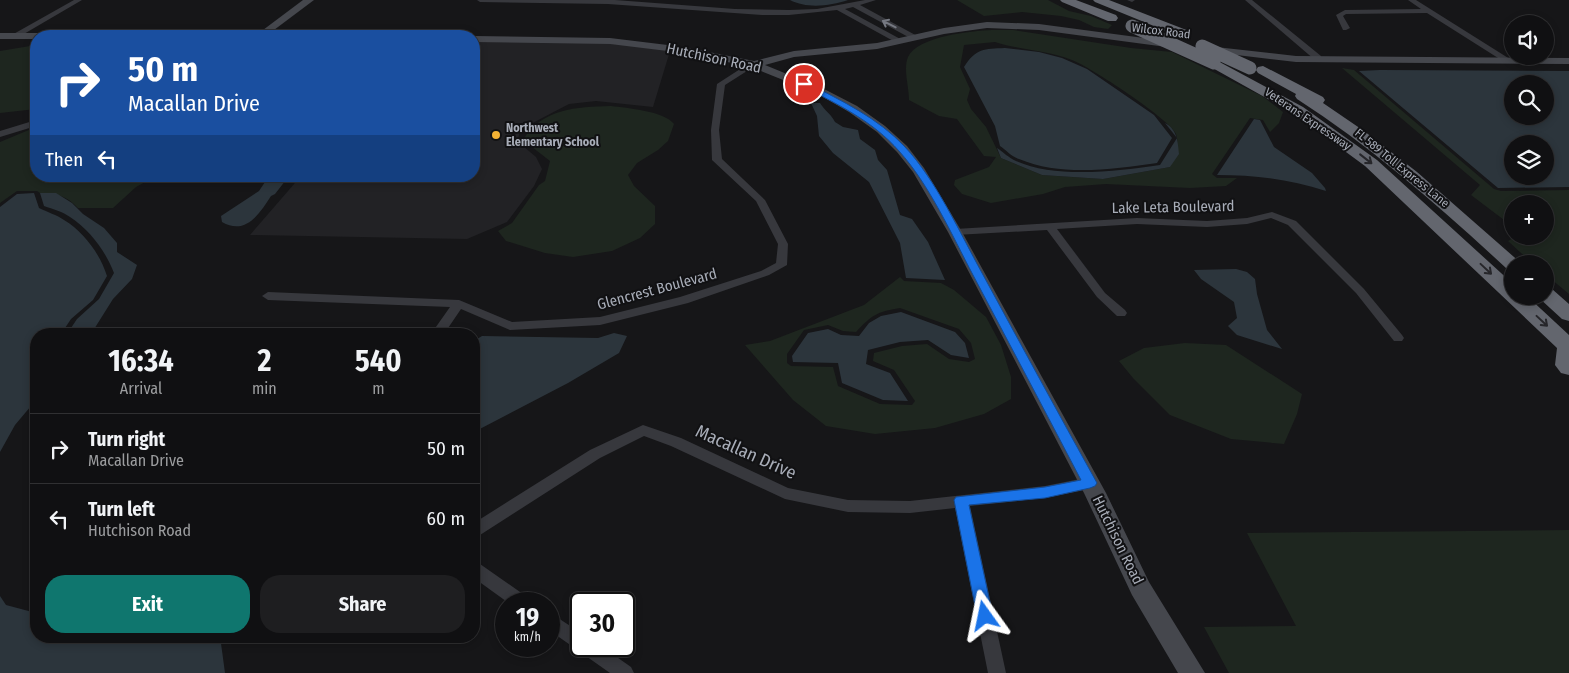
<!DOCTYPE html>
<html lang="en">
<head>
<meta charset="utf-8">
<style>
  :root { --surface:#101012; --page:#1e1e20; --text:#f1f3f6; --muted:#9c9d9f; --line:#303032; --accent:#0f766e }
  body { margin:0; font-family:"Fira Sans Condensed",sans-serif; background:var(--page); color:var(--text); height:100vh; display:flex; flex-direction:column; font-size:19px; white-space:nowrap }
  * { box-sizing:border-box; margin:0 }
  p { font-size:16px; color:var(--muted) }
  .icon { flex:none; width:28px; height:28px; fill:none; stroke:currentColor; stroke-width:2; stroke-linecap:round; stroke-linejoin:round }
  .map { position:relative; flex:1; overflow:hidden }
  .details { position:absolute; left:30px; top:328px; width:450px; height:315px; display:flex; flex-direction:column; background:var(--surface); border-radius:20px; box-shadow:0 2px 8px #0003,0 0 0 1px var(--line) }
  .details>* { flex:none }
  .banner { position:absolute; left:30px; top:30px; width:450px; height:152px; border-radius:20px; box-shadow:0 2px 8px #0003,0 0 0 1px var(--line); background:#1a4fa0; color:#fff; overflow:hidden }
  .fabs { position:absolute; left:1504px; top:15px; display:grid; gap:10px }
  .fabs a { display:grid; place-items:center; width:50px; height:50px; border-radius:50%; background:var(--surface); box-shadow:0 2px 8px #0003,0 0 0 1px var(--line); font-size:25px }
  .speed { position:absolute; left:495px; top:592px; display:flex; gap:10px; font-size:25px; font-weight:700; text-align:center }
  .speed>* { display:grid; place-content:center; width:65px; height:65px; border-radius:50%; background:var(--surface); box-shadow:0 2px 8px #0003,0 0 0 1px var(--line); line-height:1 }
  .speed small { font-size:12px; font-weight:400 }
  .speed .limit { border:2px solid #111; border-radius:8px; background:#fff; color:#111 }
  .pin { position:absolute; display:grid; place-items:center; width:42px; height:42px; color:#fff; margin:-21px; border:2px solid #fff; border-radius:50%; box-shadow:0 1px 5px #0007 }
  .me { position:absolute; width:55px; margin:-28px; rotate:348deg; stroke-linejoin:round; filter:drop-shadow(0 0 4px #0008) }
  .turn { display:flex; align-items:center; gap:18px; height:105px; padding:0 15px; font-size:22px }
  .turn .icon { width:65px; height:65px; stroke-width:2.5 }
  .turn b { display:block; font-size:35px; line-height:42px }
  .then { display:flex; align-items:center; height:48px; padding:0 15px; background:#0003; gap:10px; font-size:19px }
  .eta { display:flex; justify-content:space-evenly; align-items:center; height:85px; text-align:center }
  .eta b { font-size:30px; font-weight:700; line-height:35px }
  .primary-button { display:flex; gap:10px; margin-top:auto; padding:10px 15px }
  .primary-button a { flex:1; height:58px; border-radius:20px; background:var(--accent); color:#fff; font-size:20px; font-weight:700; line-height:58px; text-align:center }
  .primary-button a+a { background:var(--page); color:var(--text) }
  ul { padding:0; list-style:none }
  li { display:flex; align-items:center; gap:15px; height:70px; padding:0 15px; border-top:1px solid var(--line) }
  li div { flex:1 }
  li b { display:block; font-size:19px }
  li em { font-style:normal }
  .map>svg:first-child { display:block }
  .built { fill:#222225 }
  .green { fill:#1e261f; fill-rule:evenodd }
  .water { fill:#2c353c; fill-rule:evenodd }
  .lines { fill:none; stroke-linecap:round; stroke-linejoin:round }
  .street { fill:#37383d; fill-rule:evenodd }
  .secondary { fill:#45474d; fill-rule:evenodd }
  .highway { fill:#63666e; fill-rule:evenodd }
  .highway-bridge { stroke:#63666e; stroke-width:13 }
  .oneway { stroke:#757881 }
  .oneway2 { stroke:#26262a }
  .route { fill:#1a73e8; stroke:#114b97 }
  .poi-dot { fill:#f2b134; stroke:#111113; stroke-width:2 }
  .labels { text-anchor:middle; stroke-width:4; stroke-linejoin:round; paint-order:stroke }
  .far-street-label { font-size:12px; fill:#a8adb8; stroke:#111113 }
  .far-poi-label { font-size:12px; font-weight:bold; fill:#a8adb8; stroke:#111113; text-anchor:start }
  .street-label { font-size:15px; fill:#a8adb8; stroke:#111113 }
  .near-street-label { font-size:18px; fill:#a8adb8; stroke:#111113 }
</style>
</head>
<body>
<div class="map">
<svg width="1569" height="673" viewBox="0 0 1569 673">
  <rect width="100%" height="100%" fill="#161618"/>
  <path class="built" d="M 474,41 L 599,43 L 638,46 L 670,51 L 653,107 L 596,101 L 569,104 L 521,129 L 517,141 L 536,157 L 542,169 L 534,186 L 507,222 L 467,239 L 250,235 L 301,176 L 474,176 Z"/>
  <path class="green" d="M 957,0 L 1048,0 L 1069,11 L 1091,16 L 1112,25 L 1108,29 L 1094,27 L 1079,20 L 1061,16 L 1022,12 L 984,16 Z
    M 992,30 L 1013,30 L 1131,48 L 1172,52 L 1262,96 L 1283,112 L 1279,123 L 1270,132 L 1263,120 L 1250,118 L 1212,174 L 1217,178 L 1237,178 L 1226,186 L 1190,188 L 1106,184 L 1065,187 L 1043,194 L 991,203 L 962,194 L 954,185 L 955,180 L 989,167 L 996,157 L 984,156 L 957,119 L 939,116 L 909,100 C 909,87 903,69 908,57 C 918,36 972,31 992,30 ZM 995,42 C 1020,50 1047,50 1072,60 C 1089,66 1171,120 1176,134 C 1180,145 1173,156 1170,167 L 1103,179 L 1042,175 L 1001,158 L 986,127 L 971,109 L 967,100 L 970,89 L 960,67 L 964,45 Z
    M 36,45 L 36,109 L 0,113 L 0,51 Z
    M 1342,68 L 1354,70 L 1494,189 L 1501,191 L 1569,190 L 1569,294 L 1545,274 L 1545,264 L 1533,264 L 1508,241 L 1516,236 L 1545,236 L 1545,204 L 1512,204 L 1512,226 L 1471,195 L 1480,185 Z
    M 611,106 C 627,108 664,111 674,124 L 668,141 L 658,150 L 637,163 L 628,175 L 634,186 L 655,206 L 655,224 L 640,238 L 612,251 L 573,257 L 545,253 L 506,241 L 498,231 L 512,223 L 539,185 L 545,181 L 550,161 L 523,140 C 543,108 576,107 611,106 Z
    M 36,127 L 36,176 L 179,176 L 154,177 L 136,187 L 113,208 L 78,208 C 67,196 56,193 40,193 L 37,191 L 17,191 L 0,203 L 0,142 Z
    M 900,277 L 904,281 L 941,283 L 954,290 L 986,317 L 1001,345 L 1011,377 L 1011,399 L 984,414 L 935,428 L 875,434 L 826,426 L 793,400 L 745,345 L 770,341 L 864,305 ZM 900,308 L 959,329 L 971,343 L 975,359 L 969,362 L 949,359 L 927,344 L 902,346 L 874,353 L 873,361 L 894,370 L 915,401 L 912,405 L 880,404 L 838,386 L 833,367 L 791,366 L 787,363 L 787,354 L 804,330 L 828,325 L 843,331 L 856,332 C 872,315 876,312 900,308 Z
    M 1185,343 L 1226,345 L 1302,394 L 1297,414 L 1284,444 L 1231,439 L 1170,415 L 1133,378 L 1119,361 L 1144,348 Z
    M 1569,530 L 1569,673 L 1229,673 L 1204,627 L 1296,626 L 1247,533 Z"/>
  <path class="water" d="M 790,0 L 848,0 C 830,6 807,9 790,0 Z
    M 1005,48 L 1039,52 L 1062,58 L 1087,69 L 1154,115 L 1172,138 L 1157,163 C 1113,169 1062,177 1019,159 C 1012,157 1006,150 1000,146 L 995,126 L 964,67 C 976,48 984,49 1005,48 Z
    M 1380,70 L 1569,71 L 1569,187 L 1498,188 L 1359,71 ZM 1512,84 L 1545,84 L 1545,116 L 1512,116 ZM 1512,144 L 1545,144 L 1545,176 L 1512,176 Z
    M 811,103 L 820,103 C 825,111 831,114 835,122 L 843,127 L 858,130 L 860,139 L 875,150 L 878,160 L 887,170 L 900,215 L 912,219 L 928,242 L 945,280 L 906,278 L 900,243 L 869,182 L 833,153 L 819,136 L 817,116 Z
    M 1254,119 L 1260,120 L 1274,147 L 1312,173 L 1325,188 L 1326,191 C 1289,179 1255,175 1217,175 Z
    M 1165,123 C 1177,129 1178,142 1179,154 L 1170,167 L 1103,179 L 1042,175 L 1001,158 L 997,148 C 1003,152 1009,158 1016,161 C 1056,179 1118,171 1160,165 L 1177,138 Z
    M 269,176 L 289,176 L 275,194 L 271,196 C 260,213 246,236 222,222 L 221,216 L 259,191 Z
    M 34,193 L 39,208 C 47,212 57,215 64,220 C 84,232 100,254 107,276 L 93,300 L 71,319 L 61,334 L 36,334 L 36,393 L 31,406 L 15,425 L 0,452 L 0,207 L 17,194 Z
    M 56,193 L 72,203 L 83,214 L 104,228 L 117,243 L 117,252 L 137,265 L 132,279 L 113,299 L 91,334 L 67,334 L 77,319 L 99,299 L 114,273 C 106,252 90,230 70,217 C 63,212 53,209 44,206 L 40,193 Z
    M 1236,269 L 1247,272 L 1255,279 L 1257,294 L 1267,330 L 1282,349 L 1237,335 L 1228,326 L 1237,318 L 1234,302 L 1201,279 L 1194,270 Z
    M 901,312 L 955,332 L 965,343 L 969,358 L 951,355 L 928,340 L 900,342 L 868,350 L 866,364 L 890,373 L 908,401 L 883,400 L 842,383 L 838,363 L 793,362 L 792,356 L 808,333 L 828,329 L 841,335 L 859,336 L 869,323 L 881,316 Z
    M 614,333 L 627,336 L 619,353 L 568,383 L 474,432 L 474,341 L 482,336 L 598,338 Z
    M 0,596 L 6,605 L 36,613 L 36,636 L 220,636 L 225,673 L 0,673 Z"/>
  <g class="lines">
    <path class="street" d="M 74,0 L 82,0 L 17,38 L 10,36 Z
      M 477,0 L 615,0 L 735,9 L 789,10 L 817,9 L 865,0 L 876,0 L 860,5 L 919,37 L 912,39 L 853,7 L 845,9 L 904,41 L 897,43 L 837,10 L 789,15 L 762,15 L 608,4 L 480,2 Z
      M 1127,0 L 1135,0 L 1132,2 Z
      M 1245,0 L 1252,0 L 1321,56 L 1321,60 L 1315,60 Z
      M 1408,0 L 1416,0 L 1513,61 L 1506,63 L 1427,13 L 1346,14 L 1343,16 L 1350,28 L 1346,30 L 1343,30 L 1336,15 L 1345,10 L 1421,9 Z
      M 751,62 L 758,64 L 725,85 L 719,130 L 722,159 L 765,200 L 788,244 L 787,265 L 769,275 L 688,303 L 600,325 L 510,330 L 461,309 L 444,334 L 431,334 L 450,307 L 268,300 L 262,296 L 268,292 L 459,300 L 512,322 L 600,317 L 680,297 L 761,271 L 776,263 L 778,244 L 756,201 L 712,160 L 711,130 L 717,84 Z
      M 36,120 L 36,126 L 0,137 L 0,131 Z
      M 1272,212 L 1296,221 L 1364,289 L 1402,335 L 1404,338 L 1402,341 L 1394,341 L 1356,293 L 1288,225 L 1271,218 L 1247,224 L 1207,227 L 1137,224 L 1057,229 L 1105,293 L 1125,310 L 1127,313 L 1125,316 L 1117,316 L 1097,297 L 1047,230 L 955,235 L 950,232 L 955,229 L 1137,218 L 1207,221 L 1247,218 Z
      M 643,425 L 681,438 L 788,488 L 848,500 L 910,501 L 1045,486 L 1090,477 L 1095,479 L 1098,483 L 1095,487 L 1090,489 L 1045,498 L 970,506 L 1006,673 L 988,673 L 955,508 L 910,513 L 848,512 L 785,499 L 671,446 L 644,436 L 600,458 L 480,535 L 474,537 L 474,523 L 590,450 Z
      M 474,562 L 480,564 L 530,599 L 532,604 L 510,604 L 474,578 Z
      M 549,614 L 555,616 L 581,633 L 581,646 L 601,646 L 631,667 L 634,673 L 610,673 L 549,630 Z"/>
    <path class="secondary" d="M 303,0 L 314,0 L 266,36 L 255,36 Z
      M 987,22 L 1039,24 L 1174,42 L 1179,45 L 1174,48 L 1039,30 L 987,28 L 944,34 L 877,49 L 794,57 L 765,65 L 826,90 L 857,106 L 885,126 L 907,146 L 924,168 L 962,232 L 1106,493 L 1149,582 L 1205,673 L 1178,673 L 1132,595 L 1084,493 L 948,232 L 913,172 L 897,152 L 877,132 L 849,112 L 818,94 L 751,67 L 684,53 L 610,44 L 474,42 L 473,36 L 610,38 L 684,47 L 754,61 L 794,51 L 877,43 L 944,28 Z
      M 0,33 L 163,33 L 168,36 L 36,36 L 36,39 L 0,39 Z
      M 1207,46 L 1296,56 L 1569,58 L 1569,64 L 1296,62 L 1203,51 L 1202,49 Z"/>
    <path class="highway" d="M 1060,0 L 1076,0 L 1116,15 L 1118,18 L 1116,21 L 1108,21 L 1062,2 Z
      M 1093,0 L 1109,0 L 1189,31 L 1191,34 L 1185,38 L 1181,37 L 1095,2 Z
      M 1214,59 L 1303,107 L 1377,160 L 1512,283 L 1512,296 L 1527,296 L 1569,335 L 1569,375 L 1561,373 L 1555,365 L 1557,348 L 1365,166 L 1293,113 L 1209,66 L 1207,63 Z
      M 1263,66 L 1323,97 L 1325,100 L 1323,103 L 1364,131 L 1417,172 L 1522,264 L 1512,264 L 1512,270 L 1506,268 C 1440,207 1373,148 1297,99 L 1295,96 L 1296,94 L 1258,73 L 1256,70 L 1258,67 Z
      M 1545,287 L 1552,289 L 1569,304 L 1569,321 L 1562,319 L 1538,297 L 1545,296 Z"/>
    <path class="highway-bridge" d="M 1132,26 L 1214,63
      M 1202,46 L 1250,68"/>
  </g>
  <defs><path id="oneway-shaft" d="M-6 0H5M1.5-3L5.5 0L1.5 3" fill="none" stroke-width="1.6" stroke-linecap="round" stroke-linejoin="round" transform="scale(1.25)"/></defs>
  <use class="oneway" href="#oneway-shaft" transform="translate(889 24) rotate(-153)"/>
  <g class="oneway2">
    <use href="#oneway-shaft" transform="translate(1366 159) rotate(38)"/>
    <use href="#oneway-shaft" transform="translate(1486 269) rotate(43)"/>
    <use href="#oneway-shaft" transform="translate(1542 321) rotate(43)"/>
  </g>
  <path class="route" d="M 802,83 L 807,83 C 842,101 878,118 905,147 C 936,180 960,233 982,273 C 1020,343 1058,413 1097,483 L 1095,486 L 1090,488 L 1045,498 L 969,505 L 993,616 L 991,620 L 985,622 L 980,620 L 977,616 L 954,500 L 956,497 L 1045,487 L 1081,480 C 1045,411 1009,343 973,275 C 952,235 929,184 899,151 C 873,121 837,104 802,86 Z"/>
  <circle class="poi-dot" cx="496" cy="135" r="5"/>
  <g class="labels">
    <g class="far-street-label">
      <text transform="translate(1161 31) rotate(7)" y="4">Wilcox Road</text>
      <text transform="translate(1308 119) rotate(34)" y="4">Veterans Expressway</text>
      <text transform="translate(1402 168) rotate(39)" y="4">FL 589 Toll Express Lane</text>
    </g>
    <g class="far-poi-label">
      <text x="506" y="132">Northwest<tspan x="506" dy="14">Elementary School</tspan></text>
    </g>
    <g class="street-label">
      <text transform="translate(714 58) rotate(12)" y="5">Hutchison Road</text>
      <text transform="translate(1173 207) rotate(-1)" y="5">Lake Leta Boulevard</text>
      <text transform="translate(657 289) rotate(-15)" y="5">Glencrest Boulevard</text>
      <text transform="translate(1118 540) rotate(64)" y="5">Hutchison Road</text>
    </g>
    <g class="near-street-label">
      <text transform="translate(746 452) rotate(24)" y="6">Macallan Drive</text>
    </g>
  </g>
</svg>
<div class="fabs">
<a><svg class="icon" aria-label="sound" viewBox="0 0 24 24"><path d="M4 9h4l5-4v14l-5-4H4zM17 9q2 3 0 6"/></svg></a>
<a><svg class="icon" aria-label="search" viewBox="0 0 24 24"><circle cx="10" cy="10" r="6"/><path d="M15 15l6 6"/></svg></a>
<a><svg class="icon" aria-label="layers" viewBox="0 0 24 24"><path d="M12 4l9 5-9 5-9-5zM3 14l9 5 9-5"/></svg></a>
<a>+</a>
<a>−</a>
</div>
<div class="speed"><div>19<small>km/h</small></div><div class="limit">30</div></div>
<div class="pin" style="left:804px;top:84px;background:#d93025"><svg class="icon" aria-label="arrive" viewBox="0 0 24 24"><path d="M6 21V4h12l-3 4 3 4H6"/></svg></div>
<svg class="me" style="left:985px;top:616px" viewBox="-20 -20 40 40"><path d="M0-17L14 15 0 8-14 15z" fill="#1a73e8" stroke="#fff" stroke-width="4"/></svg>
<div class="banner">
<div class="turn"><svg class="icon" aria-label="right" viewBox="0 0 24 24"><path d="M7 20v-9h11M14 6l5 5-5 5"/></svg><div><b>50 m</b>Macallan Drive</div></div>
<div class="then">Then<svg class="icon" aria-label="left" viewBox="0 0 24 24"><path d="M17 20v-9H6M10 6l-5 5 5 5"/></svg></div>
</div>
<section class="details">
<div class="eta">
<div><b>16:34</b><p>Arrival</p></div>
<div><b>2</b><p>min</p></div>
<div><b>540</b><p>m</p></div>
</div>
<ul>
<li><svg class="icon" aria-label="right" viewBox="0 0 24 24"><path d="M7 20v-9h11M14 6l5 5-5 5"/></svg><div><b>Turn right</b><p>Macallan Drive</p></div><em>50 m</em></li>
<li><svg class="icon" aria-label="left" viewBox="0 0 24 24"><path d="M17 20v-9H6M10 6l-5 5 5 5"/></svg><div><b>Turn left</b><p>Hutchison Road</p></div><em>60 m</em></li>
</ul>
<div class="primary-button"><a>Exit</a><a>Share</a></div>
</section>
</div>
</body>
</html>
